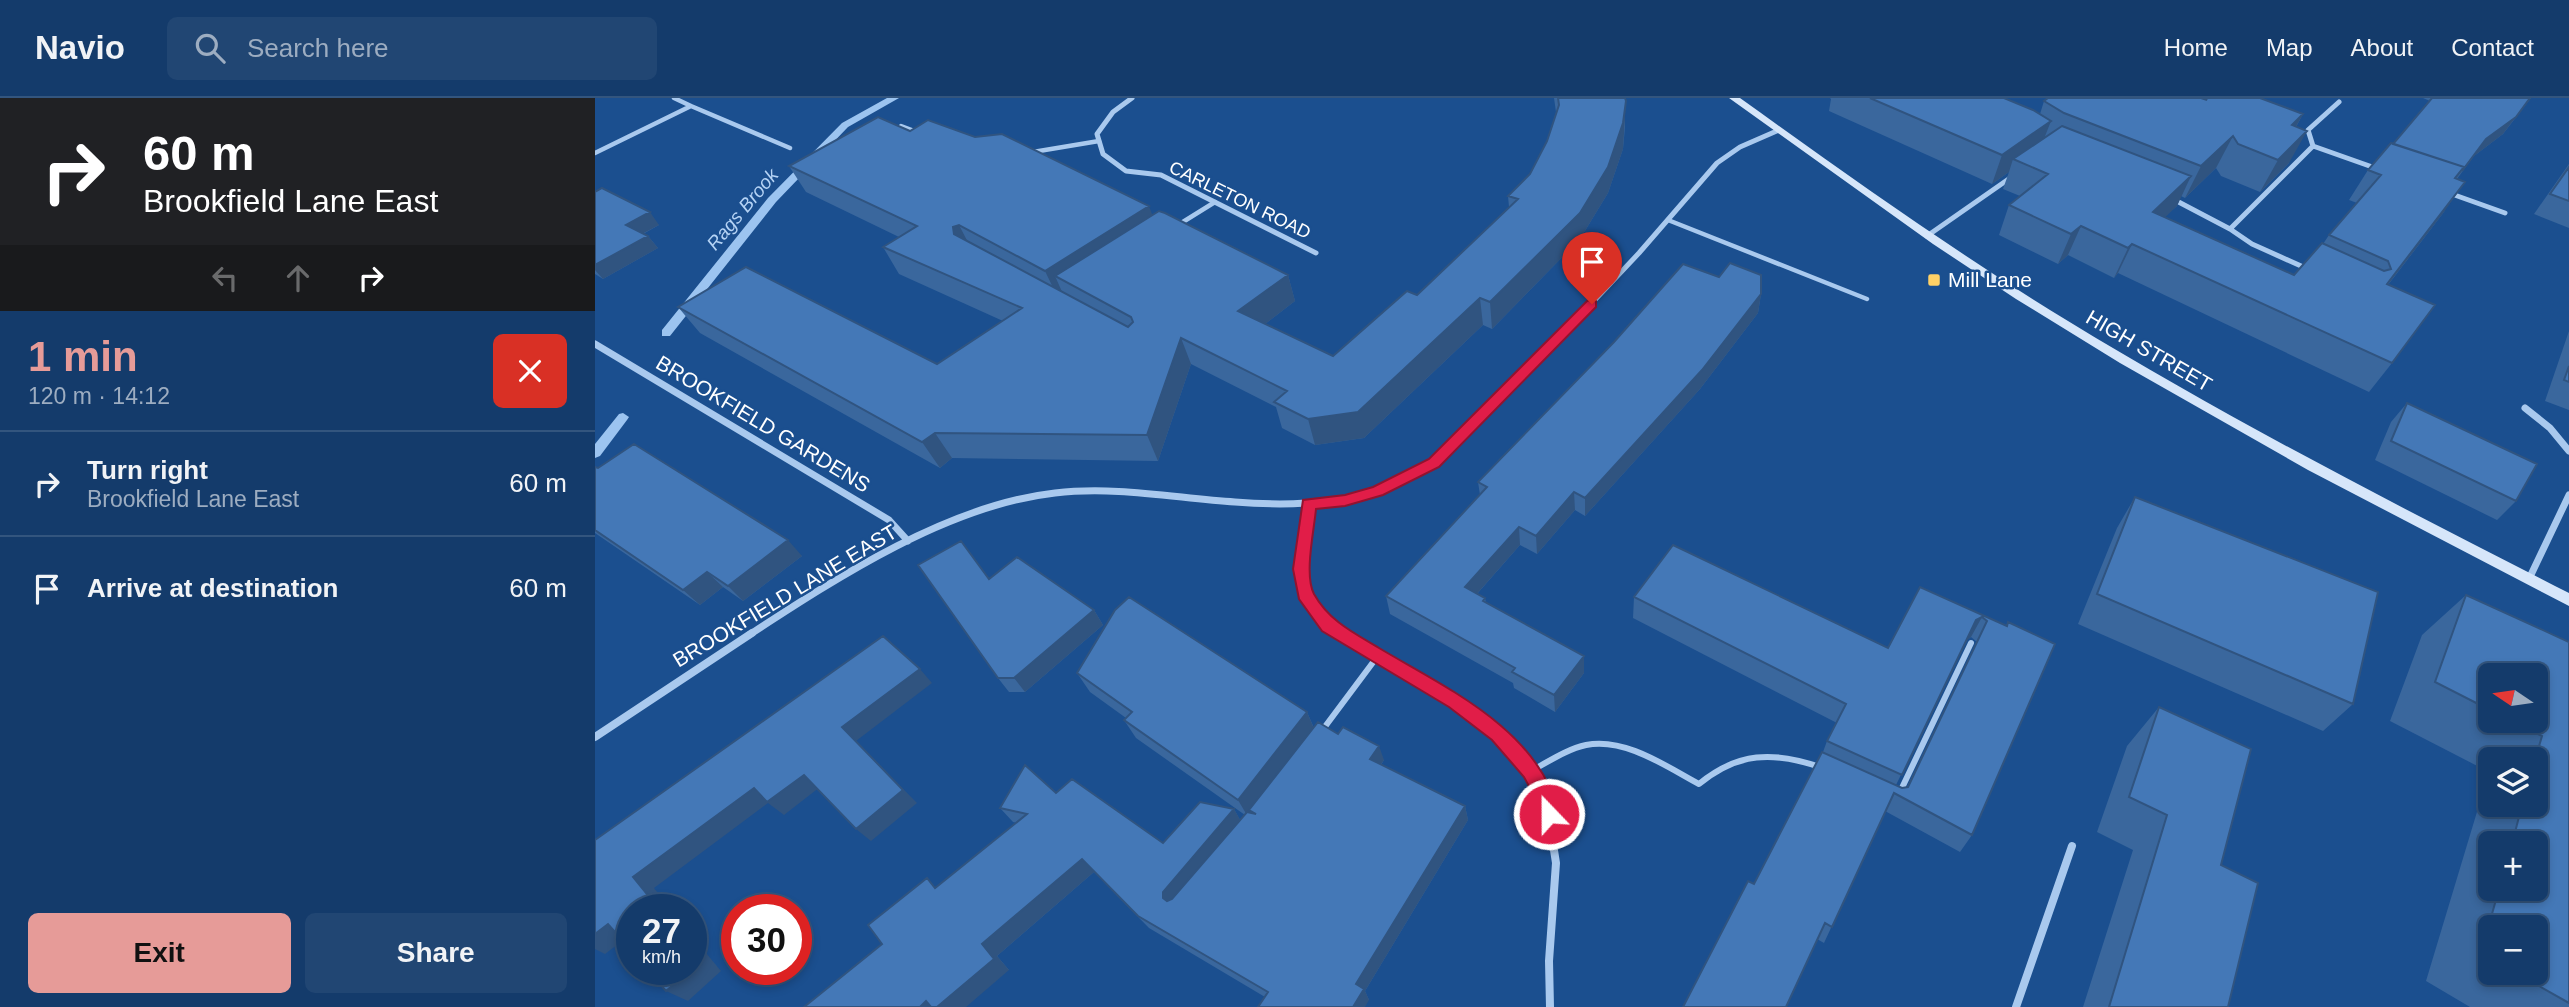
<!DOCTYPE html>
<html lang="en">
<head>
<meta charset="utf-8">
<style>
  :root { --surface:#143b6b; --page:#214673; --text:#f1f3f6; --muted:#9dadc1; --line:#33557e; --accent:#e69b98 }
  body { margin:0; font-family:Arial,sans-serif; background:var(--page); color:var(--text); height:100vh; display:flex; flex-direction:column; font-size:26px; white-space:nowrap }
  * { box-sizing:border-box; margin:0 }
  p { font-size:23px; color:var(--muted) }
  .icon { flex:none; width:38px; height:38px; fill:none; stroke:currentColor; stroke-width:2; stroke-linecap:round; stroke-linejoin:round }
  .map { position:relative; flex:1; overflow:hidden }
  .panel { display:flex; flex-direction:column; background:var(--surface); width:595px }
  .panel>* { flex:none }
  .banner { background:#202124; color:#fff; overflow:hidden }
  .needle { width:46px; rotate:283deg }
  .tools { position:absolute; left:1883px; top:565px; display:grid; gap:14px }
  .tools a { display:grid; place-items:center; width:70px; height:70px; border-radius:10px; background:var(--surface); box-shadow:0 4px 10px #0003,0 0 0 2px var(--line); font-size:35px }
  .speed { position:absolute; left:21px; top:796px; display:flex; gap:14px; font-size:35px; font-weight:700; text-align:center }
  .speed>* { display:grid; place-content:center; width:91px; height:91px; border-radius:50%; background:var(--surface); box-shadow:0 4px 10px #0003,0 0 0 2px var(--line); line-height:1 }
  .speed small { font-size:18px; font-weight:400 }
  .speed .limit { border:10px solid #d22; background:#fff; color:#111 }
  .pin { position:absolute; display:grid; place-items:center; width:60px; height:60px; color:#fff; margin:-72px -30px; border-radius:50% 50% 50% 0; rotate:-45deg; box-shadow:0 0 7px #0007 }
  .pin .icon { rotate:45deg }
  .me { position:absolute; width:77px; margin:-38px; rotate:338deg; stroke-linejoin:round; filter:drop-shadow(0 0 5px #0008) }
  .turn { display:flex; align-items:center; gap:24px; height:147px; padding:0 28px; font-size:32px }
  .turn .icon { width:91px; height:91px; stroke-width:2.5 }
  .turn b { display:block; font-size:49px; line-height:60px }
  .lanes { display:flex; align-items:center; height:66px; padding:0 28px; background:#0003; justify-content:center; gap:35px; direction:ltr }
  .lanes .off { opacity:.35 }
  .round { display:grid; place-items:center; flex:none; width:74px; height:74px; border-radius:10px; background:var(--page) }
  .head { display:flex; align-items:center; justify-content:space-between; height:119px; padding:0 28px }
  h1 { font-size:42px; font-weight:600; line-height:52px; color:var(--accent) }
  .primary-button { display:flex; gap:14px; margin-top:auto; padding:14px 28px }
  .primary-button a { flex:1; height:80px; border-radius:10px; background:var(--accent); color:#111; font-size:28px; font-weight:600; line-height:80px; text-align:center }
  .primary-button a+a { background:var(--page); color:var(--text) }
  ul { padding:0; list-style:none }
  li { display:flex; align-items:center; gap:21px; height:105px; padding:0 28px; border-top:2px solid var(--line) }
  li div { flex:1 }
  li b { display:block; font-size:26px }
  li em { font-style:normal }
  header { display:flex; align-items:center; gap:42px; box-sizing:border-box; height:98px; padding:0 35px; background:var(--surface); border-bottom:2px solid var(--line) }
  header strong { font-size:33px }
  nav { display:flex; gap:38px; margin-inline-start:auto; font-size:24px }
  .search { width:490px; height:63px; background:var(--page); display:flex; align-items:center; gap:18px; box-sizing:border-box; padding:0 24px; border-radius:10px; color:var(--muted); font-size:26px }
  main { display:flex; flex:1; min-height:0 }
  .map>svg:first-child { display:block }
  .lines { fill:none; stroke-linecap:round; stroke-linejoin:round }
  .stream { fill:#9cc4f0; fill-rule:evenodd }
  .lane-far1 { stroke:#a9c9ee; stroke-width:4.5 }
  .lane { stroke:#a9c9ee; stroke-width:6 }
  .street-far2 { stroke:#a9c9ee; stroke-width:5 }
  .street-far1 { stroke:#a9c9ee; stroke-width:7 }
  .street { stroke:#a9c9ee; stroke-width:8 }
  .secondary { fill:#d6e6fa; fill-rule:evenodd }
  .wall { fill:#3a679d; fill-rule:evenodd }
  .shaded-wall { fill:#305480 }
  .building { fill:#4478b7; stroke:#305480; stroke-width:2 }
  .route { fill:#e11d48; stroke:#92132f; stroke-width:2 }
  .poi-dot { fill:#ffd166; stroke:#1b4f8f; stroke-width:2.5 }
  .labels { text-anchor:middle; stroke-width:5; stroke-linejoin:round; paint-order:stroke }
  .far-street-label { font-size:18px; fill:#fff; stroke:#1b4f8f }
  .far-water-label { font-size:19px; font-style:italic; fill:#b5d3f5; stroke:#1b4f8f }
  .poi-label { font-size:21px; fill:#fff; stroke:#1b4f8f; text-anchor:start }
  .street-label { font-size:21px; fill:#fff; stroke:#1b4f8f }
</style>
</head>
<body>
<header>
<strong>Navio</strong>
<div class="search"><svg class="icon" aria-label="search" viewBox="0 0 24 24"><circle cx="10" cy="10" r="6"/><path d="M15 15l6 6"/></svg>Search here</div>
<nav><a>Home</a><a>Map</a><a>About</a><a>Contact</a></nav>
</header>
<main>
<section class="panel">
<div class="banner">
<div class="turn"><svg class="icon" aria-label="right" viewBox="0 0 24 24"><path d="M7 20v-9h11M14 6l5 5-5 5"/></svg><div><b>60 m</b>Brookfield Lane East</div></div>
<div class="lanes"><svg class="icon off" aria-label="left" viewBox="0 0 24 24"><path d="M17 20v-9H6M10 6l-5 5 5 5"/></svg><svg class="icon off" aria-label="ahead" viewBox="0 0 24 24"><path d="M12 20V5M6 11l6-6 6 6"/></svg><svg class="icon" aria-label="right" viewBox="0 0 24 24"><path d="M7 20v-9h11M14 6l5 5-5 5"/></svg></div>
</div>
<div class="head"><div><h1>1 min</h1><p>120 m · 14:12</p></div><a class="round" style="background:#d93025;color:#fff"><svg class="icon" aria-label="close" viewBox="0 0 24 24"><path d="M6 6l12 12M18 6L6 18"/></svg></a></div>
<ul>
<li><svg class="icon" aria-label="right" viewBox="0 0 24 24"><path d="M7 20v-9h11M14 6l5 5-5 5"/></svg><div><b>Turn right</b><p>Brookfield Lane East</p></div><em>60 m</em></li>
<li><svg class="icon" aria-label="arrive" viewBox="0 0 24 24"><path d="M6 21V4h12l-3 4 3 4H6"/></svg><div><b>Arrive at destination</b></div><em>60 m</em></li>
</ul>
<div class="primary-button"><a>Exit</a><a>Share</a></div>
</section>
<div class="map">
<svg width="1974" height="909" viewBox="0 0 1974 909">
  <rect width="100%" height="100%" fill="#1b4f8f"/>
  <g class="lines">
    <path class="stream" d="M 292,0 L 304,0 L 253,29 L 181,104 L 75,238 L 67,238 L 67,232 L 173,100 L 247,25 Z
      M 28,315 L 34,319 L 32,322 L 5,358 L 0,360 L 0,346 L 24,316 Z"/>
    <path class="lane-far1" d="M 79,0 L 96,8
      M 306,28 L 322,34
      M 438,54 L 504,43
      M 0,55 L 96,8 L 195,50
      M 1073,122 L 1272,201
      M 583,127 L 620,104"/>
    <path class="lane" d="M 726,634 L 782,559
      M 936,673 C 953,664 972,651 991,647 C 1030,639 1072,669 1104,686 C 1143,654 1178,653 1225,669
      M 1305,694 L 1376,545"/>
    <path class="street-far2" d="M 537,0 L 518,14 L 502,36 L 508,56 L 531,73 L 566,77 L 721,155
      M 1718,48 L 1783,71
      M 1854,95 L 1910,115
      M 1576,100 L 1635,131 L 1718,48 L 1713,32 L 1744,4
      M 1635,131 L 1657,146 L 1715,172
      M 1332,138 L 1418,78
      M 965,239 L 1044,155 L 1122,65 L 1145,49 L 1184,32"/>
    <path class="street-far1" d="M 0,246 L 294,422 L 313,443
      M 1930,310 L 1955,330 L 1974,353
      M 714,406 C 705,459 693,504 747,537
      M 1934,481 L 1974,397
      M 154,537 C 243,479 353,407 460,395 C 521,388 580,400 640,404 C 703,409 770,406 825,373 C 851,357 872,334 893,313 C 917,287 942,262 967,237"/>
    <path class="street" d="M 744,535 L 860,604 L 904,636 L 936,673 L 951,701 L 961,765 L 954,863 L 955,909
      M 0,639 L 157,535
      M 1421,909 L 1477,748"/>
    <path class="secondary" d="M 1134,0 L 1145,0 C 1252,77 1360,154 1473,223 C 1635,322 1805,409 1974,495 L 1974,508 L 1713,372 L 1525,265 L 1421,201 L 1338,146 Z"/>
  </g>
  <path class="wall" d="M 959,0 L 1030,0 L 1030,29 L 1028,51 L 1013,95 L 985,141 L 897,231 L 888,227 L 769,340 L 720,347 L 687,330 L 681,309 L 596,266 L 563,363 L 357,360 L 345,370 L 105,235 L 83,209 L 342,266 L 408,223 L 304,176 L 288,149 L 304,139 L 211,94 L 194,68 L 315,33 L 558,117 L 693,177 L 700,203 L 670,226 L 738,258 L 822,197 L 914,109 L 913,98 L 935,76 L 952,43 L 961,14 Z
    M 1235,0 L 1409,0 L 1445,16 L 1449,3 L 1453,0 L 1665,0 L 1708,16 L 1701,29 L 1694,65 L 1665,94 L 1626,78 L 1621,70 L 1590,100 L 1586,98 L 1582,108 L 1569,119 L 1699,177 L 1728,146 L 1734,137 L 1762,105 L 1754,102 L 1773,72 L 1798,46 L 1835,3 L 1828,0 L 1936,0 L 1908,36 L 1879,58 L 1862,81 L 1849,114 L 1793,187 L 1797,265 L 1774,294 L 1523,175 L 1519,180 L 1473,157 L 1463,166 L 1404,137 L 1414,107 L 1425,98 L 1408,91 L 1414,74 L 1397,86 L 1234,13 L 1236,1 Z
    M 1974,66 L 1974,130 L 1939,116 Z
    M 0,94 L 64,127 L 48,136 L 53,138 L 63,150 L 8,181 L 0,176 Z
    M 1166,196 L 1163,215 L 1105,291 L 990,418 L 980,412 L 942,456 L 925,447 L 882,496 L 890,500 L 891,505 L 989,558 L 989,575 L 960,614 L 919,590 L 918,585 L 795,516 L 791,498 L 885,397 L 883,384 Z
    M 1974,233 L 1974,312 L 1950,303 Z
    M 1812,305 L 1921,403 L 1902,422 L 1780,362 L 1796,324 Z
    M 0,369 L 3,370 L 207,458 L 148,503 L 128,489 L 105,507 L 0,435 Z
    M 1540,399 L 1758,606 L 1728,633 L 1483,526 L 1522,430 Z
    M 394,481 L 499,512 L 508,527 L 430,594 L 414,594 L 403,580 Z
    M 1325,489 L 1412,528 L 1377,737 L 1365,754 L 1290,713 L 1229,845 L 1222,841 L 1159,786 L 1228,654 L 1232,643 L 1242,625 L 1038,520 L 1039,499 L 1293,550 ZM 1376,539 L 1382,544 L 1312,689 L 1307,690 L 1301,687 L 1372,542 Z
    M 1871,497 L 1974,544 L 1974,909 L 1875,909 L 1831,883 L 1894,674 L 1795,623 L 1827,537 ZM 1895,578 L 1941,623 L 1895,623 ZM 1895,662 L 1941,662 L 1941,707 L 1895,707 ZM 1895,746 L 1941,746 L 1941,791 L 1895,791 ZM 1895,830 L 1941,875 L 1895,875 Z
    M 482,575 L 712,614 L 719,630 L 743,636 L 789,662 L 786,667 L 870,708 L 873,722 L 770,893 L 774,902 L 670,899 L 554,830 L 499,774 L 402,858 L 414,872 L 287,846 L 342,788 L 422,725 L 418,724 L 405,710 L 461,695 L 568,745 L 639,711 L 645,722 L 650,717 L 541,640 L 529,622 L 531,620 L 495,594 Z
    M 1564,609 L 1626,767 L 1633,909 L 1488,909 L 1538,752 L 1502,734 L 1532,648 Z"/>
  <path class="shaded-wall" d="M 1935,0 L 1908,36 L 1879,58 L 1855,90 L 1891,41 Z
    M 1031,3 L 1028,51 L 1013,95 L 985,141 L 897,231 L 895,204 Z
    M 1708,16 L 1690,48 L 1697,27 Z
    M 1456,23 L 1445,51 L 1418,61 L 1414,74 L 1397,86 L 1407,57 Z
    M 1712,33 L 1694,65 L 1665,94 L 1683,62 Z
    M 1638,38 L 1621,70 L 1590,100 L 1606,68 Z
    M 1596,78 L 1582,108 L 1544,144 L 1558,114 Z
    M 1870,84 L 1849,114 L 1770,216 L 1792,186 Z
    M 554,108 L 564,135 L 460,178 L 468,196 L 463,200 L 450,173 Z
    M 55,114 L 64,127 L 41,139 L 31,127 Z
    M 364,127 L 378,154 L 359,136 L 358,129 Z
    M 1486,128 L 1473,157 L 1463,166 L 1476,136 Z
    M 53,138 L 63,150 L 8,181 L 0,172 L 0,167 Z
    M 1537,146 L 1523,175 L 1519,180 L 1533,150 Z
    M 693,177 L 700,203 L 652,240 L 643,213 Z
    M 1166,196 L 1163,215 L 1105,291 L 990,418 L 990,400 Z
    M 885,200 L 888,227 L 769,340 L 720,347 L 713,321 Z
    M 586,240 L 596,266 L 563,363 L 552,337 Z
    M 340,335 L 357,360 L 345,370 L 327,344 Z
    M 979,394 L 980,412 L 942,456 L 941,438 Z
    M 924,429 L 925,447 L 872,507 L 870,489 Z
    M 193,442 L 207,458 L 148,503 L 133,488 Z
    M 112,474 L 128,489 L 105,507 L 88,492 Z
    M 499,512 L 508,527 L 430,594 L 419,580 Z
    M 1387,519 L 1376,539 L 1371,543 L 1381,522 Z
    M 989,558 L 989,575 L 960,614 L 959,597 Z
    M 325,571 L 337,585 L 261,643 L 322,705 L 276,743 L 261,731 L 247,629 Z
    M 712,614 L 720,633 L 654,712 L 656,715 L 653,719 L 643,702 Z
    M 784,648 L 789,662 L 779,676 L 775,661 Z
    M 209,677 L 225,689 L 189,717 L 173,705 L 59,790 L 76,812 L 65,812 L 38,779 L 159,690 Z
    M 870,708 L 873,722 L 770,893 L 774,902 L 770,909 L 758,909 L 761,886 Z
    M 639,711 L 647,725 L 579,806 L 568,800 L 568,794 Z
    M 487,761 L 499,774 L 402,858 L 414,872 L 371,909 L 342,909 L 387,846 Z
    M 13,826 L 35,837 L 10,856 L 0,851 L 0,836 Z
    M 96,837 L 126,873 L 93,903 L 71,893 L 96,852 Z
    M 331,903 L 341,909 L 325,909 Z"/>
  <path class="building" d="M 963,0 L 1030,0 L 1031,3 L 1028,25 L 1013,69 L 985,115 L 895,204 L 885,200 L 763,314 L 713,321 L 679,304 L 692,293 L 586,240 L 552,337 L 340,335 L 327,344 L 83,209 L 151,169 L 342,266 L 427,210 L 288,149 L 322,128 L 194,68 L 283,19 L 315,33 L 333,22 L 380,39 L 407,36 L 554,108 L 450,173 L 364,127 L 358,129 L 359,136 L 533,229 L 538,224 L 536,219 L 460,178 L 564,113 L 570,115 L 693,177 L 643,213 L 738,258 L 812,193 L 822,197 L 923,101 L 913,98 L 935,76 L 952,43 L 964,7 Z
    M 1275,0 L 1409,0 L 1438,12 L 1456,23 L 1407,57 Z
    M 1453,0 L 1606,0 L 1612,2 L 1610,0 L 1665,0 L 1708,16 L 1697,27 L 1712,33 L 1683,62 L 1643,46 L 1638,38 L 1606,68 L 1469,15 L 1449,3 Z
    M 1837,0 L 1935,0 L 1921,19 L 1891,41 L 1867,73 L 1869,69 L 1798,46 Z
    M 1467,28 L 1596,78 L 1558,114 L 1699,177 L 1727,145 L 1789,173 L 1796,171 L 1793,163 L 1734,137 L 1786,77 L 1773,72 L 1796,45 L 1869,69 L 1860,80 L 1870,84 L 1792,186 L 1840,207 L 1797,265 L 1537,146 L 1533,150 L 1486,128 L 1476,136 L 1414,107 L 1453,76 L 1418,61 Z
    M 1974,69 L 1974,103 L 1955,96 Z
    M 7,90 L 55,114 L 31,127 L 53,138 L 0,167 L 0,94 Z
    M 1135,165 L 1166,177 L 1166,196 L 1107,272 L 990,400 L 979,394 L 941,438 L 924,429 L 870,489 L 890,500 L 888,503 L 989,558 L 959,597 L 917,574 L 920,570 L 791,498 L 892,389 L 883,384 L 1019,244 L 1088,166 L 1124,179 Z
    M 1974,268 L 1974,284 L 1969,282 Z
    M 1812,305 L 1942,366 L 1921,403 L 1796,343 Z
    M 39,346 L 193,442 L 133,488 L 112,474 L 88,492 L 0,432 L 0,369 L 3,370 Z
    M 1540,399 L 1783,494 L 1758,606 L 1502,496 Z
    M 366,443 L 394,481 L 422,459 L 499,512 L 419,580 L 403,580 L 323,467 Z
    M 1078,447 L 1293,550 L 1325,489 L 1412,528 L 1413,524 L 1460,546 L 1377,737 L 1299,695 L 1237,829 L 1230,825 L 1191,909 L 1088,909 L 1153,783 L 1159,786 L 1227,654 L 1307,690 L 1313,689 L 1392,523 L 1387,519 L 1381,522 L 1307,677 L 1232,643 L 1251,606 L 1039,499 Z
    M 1871,497 L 1974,544 L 1974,905 L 1921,875 L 1941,875 L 1941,830 L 1895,830 L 1895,860 L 1886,855 L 1904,791 L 1941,791 L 1941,746 L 1917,746 L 1927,707 L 1941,707 L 1940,662 L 1947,638 L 1917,623 L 1941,623 L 1941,578 L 1895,578 L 1895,612 L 1840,584 Z
    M 534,499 L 712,614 L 643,702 L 529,622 L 537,614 L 482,575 L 520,512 Z
    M 288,538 L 325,571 L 247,629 L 308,692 L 261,731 L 209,677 L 172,704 L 159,690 L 38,779 L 65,812 L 37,812 L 37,853 L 13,826 L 0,836 L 0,742 Z
    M 1564,609 L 1656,651 L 1626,767 L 1663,785 L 1633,909 L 1514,909 L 1572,717 L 1534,699 Z
    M 723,624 L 743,636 L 748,629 L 784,648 L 775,661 L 870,708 L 761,886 L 769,891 L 758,909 L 663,909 L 673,894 L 543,818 L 487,761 L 387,846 L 399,861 L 342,909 L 336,909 L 331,903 L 325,909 L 209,909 L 287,846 L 273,827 L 332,780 L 340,790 L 432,716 L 405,710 L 430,667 L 461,695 L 477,681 L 568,745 L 605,704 L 639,711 L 568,794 L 568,800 L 572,803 L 577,801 L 652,714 L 661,716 L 654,712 Z
    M 96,852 L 106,863 L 71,893 L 53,872 L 96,872 Z"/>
  <path class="route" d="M 997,201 L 1001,203 L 1001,209 L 844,369 L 788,397 L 750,408 L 721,411 C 719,433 709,477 719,496 C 734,523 759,535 784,550 C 851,590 945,632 964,716 L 961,722 L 954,725 L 948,722 L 942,703 L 929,679 L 897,642 L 854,609 L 727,533 L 704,501 L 698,471 L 708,402 L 750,397 L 778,389 L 834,361 L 992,203 Z"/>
  <rect class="poi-dot" x="1332" y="175" width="14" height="14" rx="3.5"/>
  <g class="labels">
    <g class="far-street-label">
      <text transform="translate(645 102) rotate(26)" y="6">CARLETON ROAD</text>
    </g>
    <g class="far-water-label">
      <text transform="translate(147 111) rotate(-50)" y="7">Rags Brook</text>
    </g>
    <g class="poi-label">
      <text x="1353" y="189">Mill Lane</text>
    </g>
    <g class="street-label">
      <text transform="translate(1554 253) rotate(30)" y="7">HIGH STREET</text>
      <text transform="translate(168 326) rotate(31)" y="7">BROOKFIELD GARDENS</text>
      <text transform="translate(190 498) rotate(-31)" y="7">BROOKFIELD LANE EAST</text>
    </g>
  </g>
</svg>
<div class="tools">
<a><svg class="needle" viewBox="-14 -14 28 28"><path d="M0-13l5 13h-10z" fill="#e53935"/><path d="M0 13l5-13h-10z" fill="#9dadc1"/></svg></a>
<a><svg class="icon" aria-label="layers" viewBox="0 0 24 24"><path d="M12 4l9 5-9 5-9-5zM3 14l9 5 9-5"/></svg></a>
<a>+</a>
<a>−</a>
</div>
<div class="speed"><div>27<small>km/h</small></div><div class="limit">30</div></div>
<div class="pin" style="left:997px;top:206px;background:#d93025"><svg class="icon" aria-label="arrive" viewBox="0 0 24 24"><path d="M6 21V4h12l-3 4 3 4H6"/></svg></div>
<svg class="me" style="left:954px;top:716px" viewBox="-20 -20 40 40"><circle r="17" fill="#e11d48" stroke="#fff" stroke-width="3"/><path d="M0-11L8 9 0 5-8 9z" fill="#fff"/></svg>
</div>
</main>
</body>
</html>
